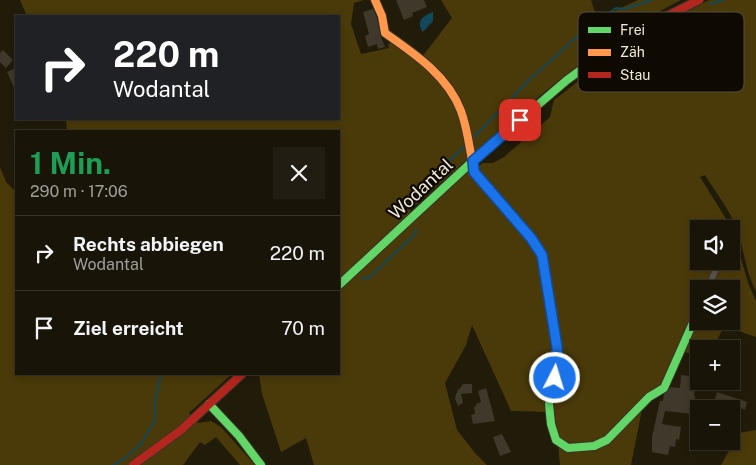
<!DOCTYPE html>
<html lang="de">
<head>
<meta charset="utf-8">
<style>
  :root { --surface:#191408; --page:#221d12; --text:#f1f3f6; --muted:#9f9e9c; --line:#373329 }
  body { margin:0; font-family:"Public Sans",sans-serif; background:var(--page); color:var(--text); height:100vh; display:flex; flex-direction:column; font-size:19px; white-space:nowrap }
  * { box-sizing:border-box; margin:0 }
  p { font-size:16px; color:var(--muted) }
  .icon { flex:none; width:28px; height:28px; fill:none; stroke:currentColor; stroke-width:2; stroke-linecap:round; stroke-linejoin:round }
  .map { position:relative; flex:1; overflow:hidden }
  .drawer { position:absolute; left:15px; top:130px; width:325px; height:245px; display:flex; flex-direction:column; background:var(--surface); border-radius:0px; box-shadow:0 2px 8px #0003,0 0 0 1px var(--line) }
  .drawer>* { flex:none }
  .top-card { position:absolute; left:15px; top:15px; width:325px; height:105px; border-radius:0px; box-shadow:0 2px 8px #0003,0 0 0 1px var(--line); background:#202124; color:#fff; overflow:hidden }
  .buttons { position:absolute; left:690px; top:220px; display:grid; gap:10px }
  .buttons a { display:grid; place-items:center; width:50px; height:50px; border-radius:0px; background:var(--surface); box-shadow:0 2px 8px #0003,0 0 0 1px var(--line); font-size:25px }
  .pin { position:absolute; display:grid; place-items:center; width:42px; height:42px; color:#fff; margin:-21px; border-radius:10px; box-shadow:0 2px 8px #0006 }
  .me { position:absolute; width:55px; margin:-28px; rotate:5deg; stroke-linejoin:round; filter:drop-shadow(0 0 4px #0008) }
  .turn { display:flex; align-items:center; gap:18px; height:105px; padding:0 15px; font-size:22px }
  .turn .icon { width:65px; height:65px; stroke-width:2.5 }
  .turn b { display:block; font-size:35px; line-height:42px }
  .round { display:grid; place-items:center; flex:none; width:52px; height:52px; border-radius:0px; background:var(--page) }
  .overview { display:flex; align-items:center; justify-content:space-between; height:85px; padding:0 15px }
  h1 { font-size:30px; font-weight:700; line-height:38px; color:#1e9e55 }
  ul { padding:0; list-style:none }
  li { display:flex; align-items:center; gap:15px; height:75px; padding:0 15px; border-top:1px solid var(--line) }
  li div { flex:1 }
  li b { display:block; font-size:19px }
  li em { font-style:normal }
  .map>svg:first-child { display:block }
  .green { fill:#4b3a09; fill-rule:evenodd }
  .water { fill:#13485b }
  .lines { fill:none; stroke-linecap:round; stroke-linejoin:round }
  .stream { stroke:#13485b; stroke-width:2 }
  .building { fill:#3f392b }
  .street-casing { stroke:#383429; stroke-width:8 }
  .fast-casing { stroke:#383429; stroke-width:10 }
  .slow-casing { stroke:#383429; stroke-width:10 }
  .jam-casing { stroke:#383429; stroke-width:10 }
  .street { stroke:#5c564b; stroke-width:5.5 }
  .fast { stroke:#63d668; stroke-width:8 }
  .slow { stroke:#ff974d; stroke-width:8 }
  .jam { stroke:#b3261e; stroke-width:8 }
  .route-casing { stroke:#114b97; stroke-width:12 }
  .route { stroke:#1a73e8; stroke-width:9 }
  .labels { text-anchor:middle; stroke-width:4.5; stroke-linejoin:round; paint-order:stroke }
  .street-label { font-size:18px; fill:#f0e9d8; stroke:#0e0901 }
  .key { fill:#0e0901; stroke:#524c42; stroke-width:1 }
  .key-label { font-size:14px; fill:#f0e9d8 }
</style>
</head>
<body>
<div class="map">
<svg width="756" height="465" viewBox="0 0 756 465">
  <rect width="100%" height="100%" fill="#211b0a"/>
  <path class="green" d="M 20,0 L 364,0 L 354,3 L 351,24 L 361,54 L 389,48 L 388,44 L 392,42 L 428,67 L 454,99 L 460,112 L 470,157 L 410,210 L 415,221 L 471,169 L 533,244 L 540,256 L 556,364 L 548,412 L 511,411 L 472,325 L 466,345 L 445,383 L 457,430 L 475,453 L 487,465 L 314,465 L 306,438 L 281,452 L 262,394 L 259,374 L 339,374 L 339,131 L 67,131 L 66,119 L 339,119 L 339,16 L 27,16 Z
    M 441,0 L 591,0 L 596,16 L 601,17 L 638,0 L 681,0 C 603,39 540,95 475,152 L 468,135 L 463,111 L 422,57 L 452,18 Z
    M 709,0 L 756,0 L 756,291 C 746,273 744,251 738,232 C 731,211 716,193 705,175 L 700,177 L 733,230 L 748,283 L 756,301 L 756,337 L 724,326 L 713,349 L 699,349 L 699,357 L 682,351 L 699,313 L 699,321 L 731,321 L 731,289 L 699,289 L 699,304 L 663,386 L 616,429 L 594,445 L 569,445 L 557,437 L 551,406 L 557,378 L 546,264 L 476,168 L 483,163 L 493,163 L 504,157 L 550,117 L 554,100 L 602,63 L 652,30 ZM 699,229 L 731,229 L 731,261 L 699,261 Z
    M 0,167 L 6,182 L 16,192 L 16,374 L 232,374 L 189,413 L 198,423 L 211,421 L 221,427 L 255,465 L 240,465 L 216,437 L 205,445 L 200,442 L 183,465 L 0,465 Z
    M 643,404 L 631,465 L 560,465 L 558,443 L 594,448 Z
    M 756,430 L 756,465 L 721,465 L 739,433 Z"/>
  <path class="water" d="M 433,12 L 433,21 L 423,32 C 415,21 423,16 433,12 Z"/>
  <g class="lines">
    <path class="stream" d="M 710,4 L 723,0
      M 474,137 L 528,81 L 579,35 L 616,8 L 624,9 L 652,0
      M 417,199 L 416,195 L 418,189 L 464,147
      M 362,278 L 369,278 L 415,234 L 416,229
      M 113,465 L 125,458 L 141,444 L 155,420 L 155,402 L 161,374"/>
  </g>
  <path class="building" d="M 396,0 L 424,0 L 427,7 L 412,13 L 413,16 L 404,20 Z
    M 373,9 L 377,18 L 380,34 L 385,47 L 378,49 L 377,44 L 368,47 L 365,36 L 369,34 L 363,12 Z
    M 3,50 L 13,60 L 6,68 L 0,62 L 0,53 Z
    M 16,68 L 16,92 L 7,72 Z
    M 681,375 L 698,377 L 697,386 L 695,386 L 694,396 L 695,396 L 693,414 L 665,411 L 662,424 L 681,427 L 679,440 L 676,439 L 675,447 L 670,446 L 668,455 L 652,452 L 652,437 L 660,401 L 663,401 L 664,394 L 671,387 L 680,388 Z
    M 463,384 L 472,384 L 472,393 L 461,394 L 463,403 L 458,406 L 455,399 L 456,394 L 459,388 L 459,390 Z
    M 486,388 L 495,421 L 473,424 L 471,415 L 475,414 L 474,407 L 476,406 L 476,404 L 481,402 L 478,391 Z
    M 717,392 L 747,402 L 745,410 L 729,404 L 727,409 L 712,409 Z
    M 502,434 L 511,452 L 500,456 L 493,437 Z"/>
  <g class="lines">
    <defs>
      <path id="street" d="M 731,242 L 736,236
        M 707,289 L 720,261"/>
      <path id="fast" d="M 474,171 L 531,238 L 542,255 L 557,347 L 558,363 L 549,404 L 551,424 L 556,440 L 568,448 L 594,446 L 607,440 L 649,397 L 664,388 L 699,309
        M 339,285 L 476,158 L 567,80 L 627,36
        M 209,404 L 239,436 L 261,465"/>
      <path id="slow" d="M 375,0 L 382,16 L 385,33 C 415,54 448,76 461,111 C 468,130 470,152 474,171"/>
      <path id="jam" d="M 627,36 L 699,0
        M 133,465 L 181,430 L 242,374"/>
    </defs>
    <use href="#street" class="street-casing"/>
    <use href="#fast" class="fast-casing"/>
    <use href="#slow" class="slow-casing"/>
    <use href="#jam" class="jam-casing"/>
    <use href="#street" class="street"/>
    <use href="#fast" class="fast"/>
    <use href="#slow" class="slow"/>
    <use href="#jam" class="jam"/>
  </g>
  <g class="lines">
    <defs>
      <path id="route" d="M 520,120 L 473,161 L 474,172 L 531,238 L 542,255 L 557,347 L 558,364 L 555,378"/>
    </defs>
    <use href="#route" class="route-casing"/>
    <use href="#route" class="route"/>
  </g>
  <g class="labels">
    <g class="street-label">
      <text transform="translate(421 189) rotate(-43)" y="6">Wodantal</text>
    </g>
  </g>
  <rect x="578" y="12" width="166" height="80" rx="8" class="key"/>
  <rect x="588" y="27" width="23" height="6" fill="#63d668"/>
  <rect x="588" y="49" width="23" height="7" fill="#ff974d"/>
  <rect x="588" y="72" width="23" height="6" fill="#b3261e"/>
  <g class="key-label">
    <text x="620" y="35">Frei</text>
    <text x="620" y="57">Zäh</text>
    <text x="620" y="80">Stau</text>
  </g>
</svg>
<div class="buttons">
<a><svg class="icon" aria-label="sound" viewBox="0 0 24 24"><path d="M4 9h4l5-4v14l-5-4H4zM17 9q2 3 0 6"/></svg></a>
<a><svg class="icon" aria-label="layers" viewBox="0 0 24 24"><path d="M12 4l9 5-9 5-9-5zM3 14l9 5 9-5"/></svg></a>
<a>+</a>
<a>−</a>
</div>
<div class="pin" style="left:520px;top:120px;background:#d93025"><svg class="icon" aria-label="arrive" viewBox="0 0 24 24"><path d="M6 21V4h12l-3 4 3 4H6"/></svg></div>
<svg class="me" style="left:555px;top:378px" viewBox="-20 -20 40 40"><circle r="17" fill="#1a73e8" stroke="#fff" stroke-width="3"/><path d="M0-11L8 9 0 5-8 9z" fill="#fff"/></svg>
<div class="top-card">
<div class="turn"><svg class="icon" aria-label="right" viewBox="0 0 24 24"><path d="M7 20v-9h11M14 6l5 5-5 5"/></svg><div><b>220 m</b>Wodantal</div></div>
</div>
<section class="drawer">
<div class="overview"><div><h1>1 Min.</h1><p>290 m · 17:06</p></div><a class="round"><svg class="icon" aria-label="close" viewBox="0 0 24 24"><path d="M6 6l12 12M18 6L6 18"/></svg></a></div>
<ul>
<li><svg class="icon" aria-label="right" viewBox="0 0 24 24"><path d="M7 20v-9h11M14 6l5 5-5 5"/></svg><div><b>Rechts abbiegen</b><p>Wodantal</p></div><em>220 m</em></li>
<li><svg class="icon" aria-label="arrive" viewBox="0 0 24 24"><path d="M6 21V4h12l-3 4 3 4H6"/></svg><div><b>Ziel erreicht</b></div><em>70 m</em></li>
</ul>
</section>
</div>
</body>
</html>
